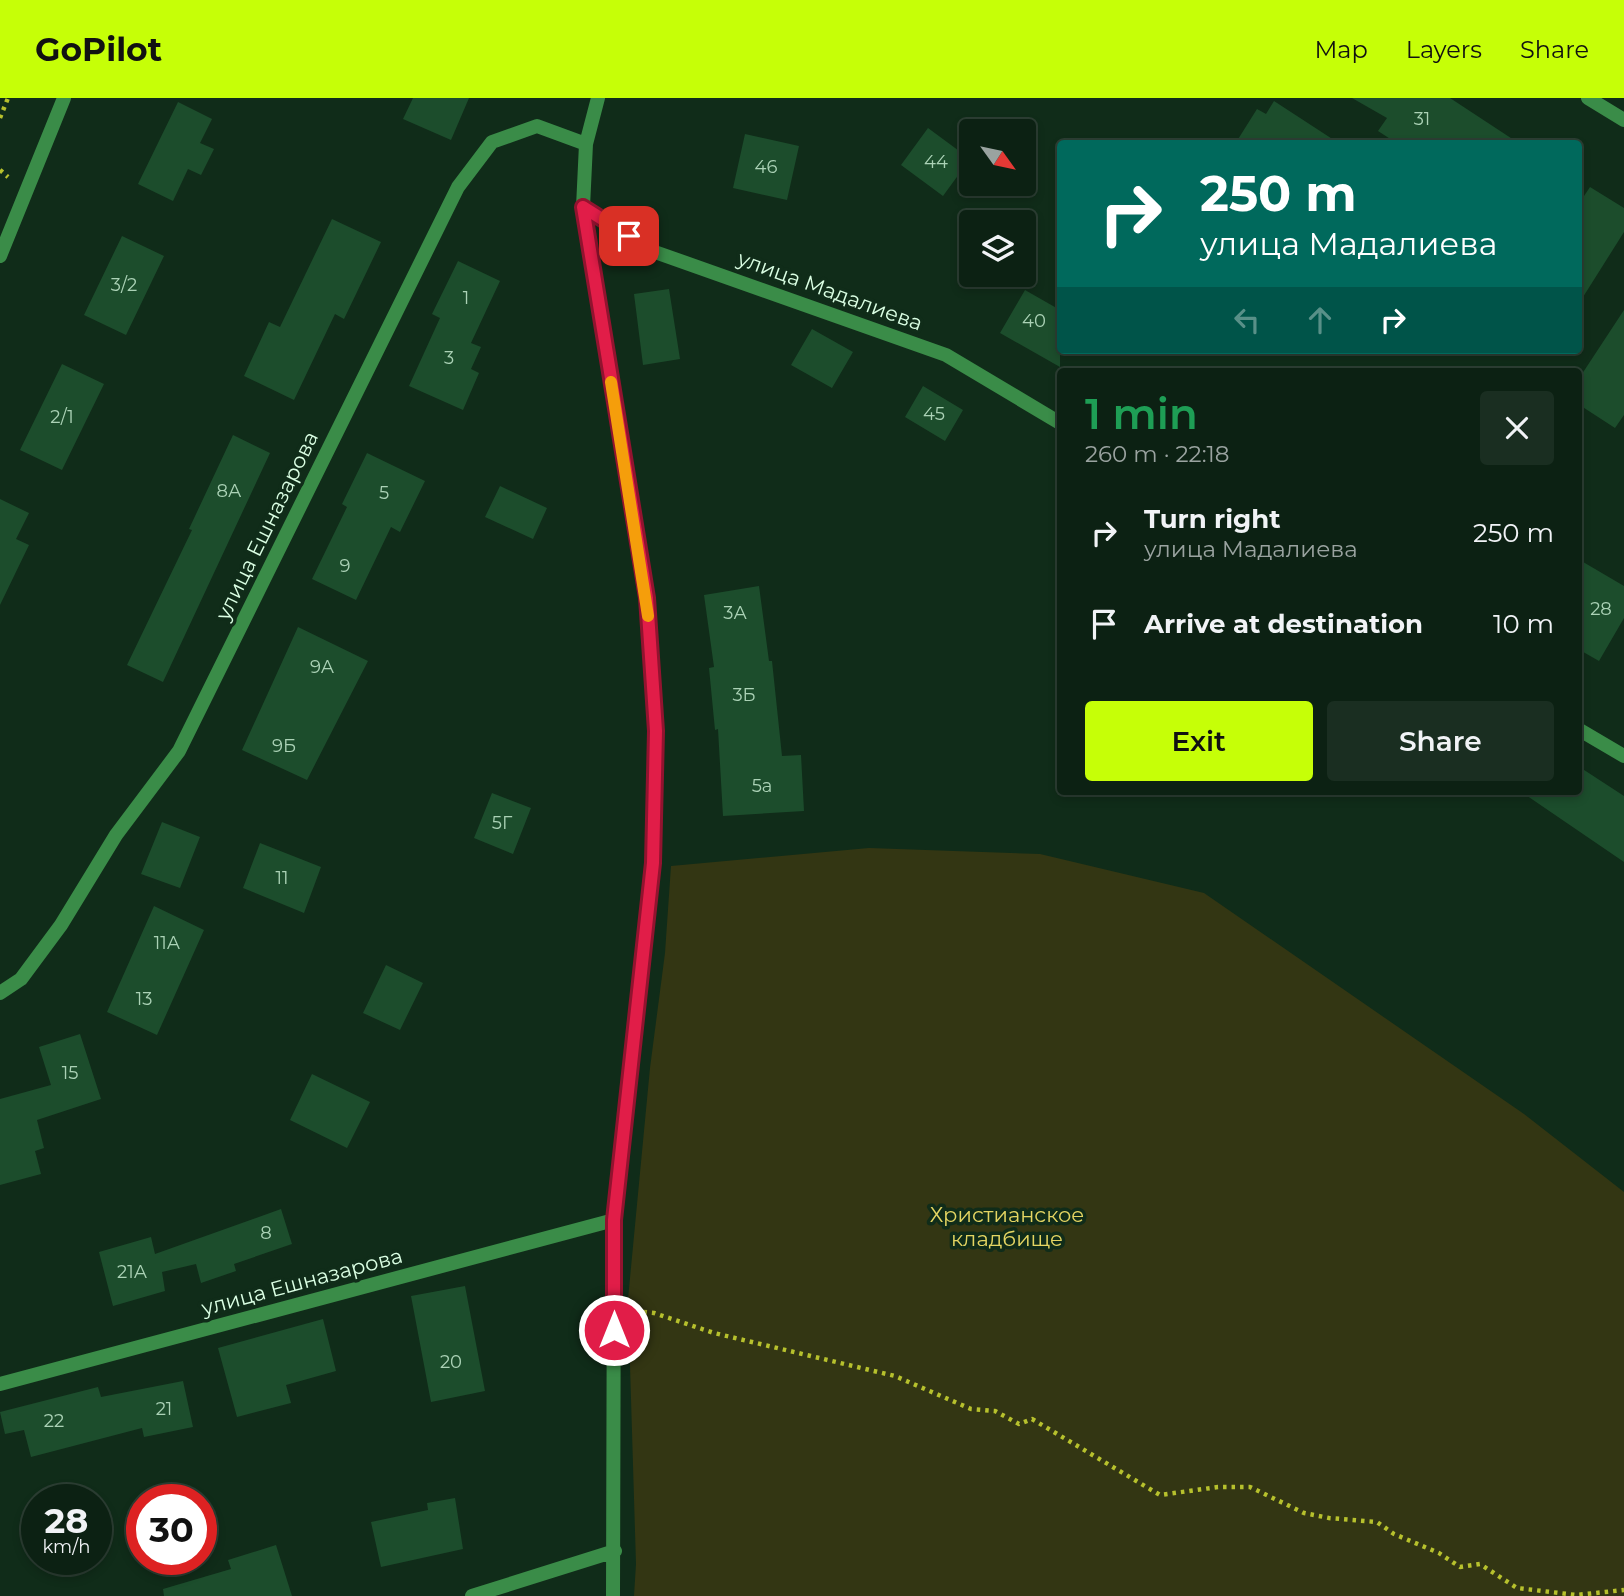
<!DOCTYPE html>
<html lang="en">
<head>
<meta charset="utf-8">
<style>
  :root { --surface:#0c2113; --page:#1a2e21; --text:#f1f3f6; --muted:#9aa3a0; --line:#2c3e33; --accent:#c6ff07 }
  body { margin:0; font-family:Montserrat,sans-serif; background:var(--page); color:var(--text); height:100vh; display:flex; flex-direction:column; font-size:26px; white-space:nowrap }
  * { box-sizing:border-box; margin:0 }
  p { font-size:23px; color:var(--muted) }
  .icon { flex:none; width:38px; height:38px; fill:none; stroke:currentColor; stroke-width:2; stroke-linecap:round; stroke-linejoin:round }
  .map { position:relative; flex:1; overflow:hidden }
  .panel { position:absolute; left:1057px; top:270px; width:525px; height:427px; display:flex; flex-direction:column; background:var(--surface); border-radius:7px; box-shadow:0 4px 10px #0003,0 0 0 2px var(--line) }
  .panel>* { flex:none }
  .banner { position:absolute; left:1057px; top:42px; width:525px; height:214px; border-radius:7px; box-shadow:0 4px 10px #0003,0 0 0 2px var(--line); background:#00695c; color:#fff; overflow:hidden }
  .needle { width:46px; rotate:123deg }
  .controls { position:absolute; left:959px; top:21px; display:grid; gap:14px }
  .controls a { display:grid; place-items:center; width:77px; height:77px; border-radius:7px; background:var(--surface); box-shadow:0 4px 10px #0003,0 0 0 2px var(--line); font-size:35px }
  .speed { position:absolute; left:21px; top:1386px; display:flex; gap:14px; font-size:35px; font-weight:700; text-align:center }
  .speed>* { display:grid; place-content:center; width:91px; height:91px; border-radius:50%; background:var(--surface); box-shadow:0 4px 10px #0003,0 0 0 2px var(--line); line-height:1 }
  .speed small { font-size:18px; font-weight:400 }
  .speed .limit { border:10px solid #d22; background:#fff; color:#111 }
  .pin { position:absolute; display:grid; place-items:center; width:60px; height:60px; color:#fff; margin:-30px; border-radius:14px; box-shadow:0 4px 10px #0006 }
  .me { position:absolute; width:77px; margin:-38px; rotate:0deg; stroke-linejoin:round; filter:drop-shadow(0 0 5px #0008) }
  .turn { display:flex; align-items:center; gap:24px; height:147px; padding:0 28px; font-size:32px }
  .turn .icon { width:91px; height:91px; stroke-width:2.5 }
  .turn b { display:block; font-size:49px; line-height:60px }
  .lanes { display:flex; align-items:center; height:66px; padding:0 28px; background:#0003; justify-content:center; gap:35px; direction:ltr }
  .lanes .off { opacity:.35 }
  .round { display:grid; place-items:center; flex:none; width:74px; height:74px; border-radius:7px; background:var(--page) }
  .head { display:flex; align-items:center; justify-content:space-between; height:119px; padding:0 28px }
  h1 { font-size:42px; font-weight:600; line-height:52px; color:#1e9e55 }
  .primary-button { display:flex; gap:14px; margin-top:auto; padding:14px 28px }
  .primary-button a { flex:1; height:80px; border-radius:7px; background:var(--accent); color:#111; font-size:28px; font-weight:600; line-height:80px; text-align:center }
  .primary-button a+a { background:var(--page); color:var(--text) }
  ul { padding:0; list-style:none }
  li { display:flex; align-items:center; gap:21px; height:91px; padding:0 28px }
  li div { flex:1 }
  li b { display:block; font-size:26px }
  li em { font-style:normal }
  header { display:flex; align-items:center; gap:42px; box-sizing:border-box; height:98px; padding:0 35px; background:var(--accent); color:#111 }
  header strong { font-size:33px }
  nav { display:flex; gap:38px; margin-inline-start:auto; font-size:24px }
  .map>svg:first-child { display:block }
  .green { fill:#333613 }
  .building { fill:#1c4d2c }
  .lines { fill:none; stroke-linecap:round; stroke-linejoin:round }
  .path { stroke:#b7c12d; stroke-width:4.5; stroke-dasharray:3.5 5; stroke-linecap:butt }
  .minor { stroke:#3a8c48; stroke-width:14 }
  .route-casing { stroke:#92132f; stroke-width:18 }
  .route { stroke:#e11d48; stroke-width:12 }
  .slow { stroke:#f59e0b; stroke-width:12 }
  .labels { text-anchor:middle; stroke-width:7; stroke-linejoin:round; paint-order:stroke }
  .number-label { font-size:18px; fill:#abd2b6 }
  .street-label { font-size:21px; fill:#dbffe4; stroke:#102c19 }
  .park-label { font-size:21px; fill:#e4d562; stroke:#102c19 }
</style>
</head>
<body>
<header>
<strong>GoPilot</strong>
<nav><a>Map</a><a>Layers</a><a>Share</a></nav>
</header>
<div class="map">
<svg width="1624" height="1498" viewBox="0 0 1624 1498">
  <rect width="100%" height="100%" fill="#102c19"/>
  <path class="green" d="M 869,750 L 1040,756 L 1204,795 L 1524,1016 L 1624,1094 L 1624,1498 L 634,1498 L 636,1466 L 628,1201 L 650,970 L 665,855 L 671,768 Z"/>
  <path class="building" d="M 413,0 L 469,0 L 451,42 L 403,21 Z
    M 1352,0 L 1450,0 L 1520,46 L 1398,46 L 1378,33 L 1387,20 Z
    M 1274,3 L 1340,46 L 1235,46 L 1257,11 L 1266,16 Z
    M 178,4 L 212,21 L 200,45 L 214,51 L 201,77 L 188,71 L 173,103 L 138,86 Z
    M 928,30 L 970,61 L 943,98 L 901,67 Z
    M 745,36 L 799,48 L 787,102 L 733,90 Z
    M 1590,89 L 1624,110 L 1624,134 L 1578,207 L 1578,107 Z
    M 332,121 L 381,144 L 344,221 L 335,216 L 294,302 L 244,278 L 269,224 L 280,229 Z
    M 122,138 L 164,158 L 126,237 L 84,217 Z
    M 458,163 L 500,183 L 471,245 L 481,249 L 471,271 L 479,275 L 463,312 L 409,288 L 440,220 L 432,216 Z
    M 669,191 L 680,261 L 643,267 L 634,196 Z
    M 1025,192 L 1060,212 L 1060,269 L 1000,235 Z
    M 1624,212 L 1624,317 L 1615,330 L 1578,306 L 1578,282 Z
    M 812,231 L 853,254 L 832,290 L 791,267 Z
    M 62,266 L 104,286 L 62,372 L 20,352 Z
    M 923,288 L 963,312 L 945,343 L 905,319 Z
    M 233,337 L 270,355 L 163,584 L 127,567 L 192,432 L 189,431 Z
    M 367,355 L 425,383 L 400,434 L 391,429 L 356,502 L 312,481 L 347,409 L 342,406 Z
    M 500,388 L 547,410 L 533,441 L 485,419 Z
    M 0,401 L 29,415 L 16,441 L 29,447 L 0,507 Z
    M 1578,461 L 1624,488 L 1624,520 L 1599,563 L 1578,551 Z
    M 759,488 L 769,563 L 772,563 L 782,658 L 801,657 L 804,713 L 723,718 L 718,631 L 715,632 L 709,570 L 714,569 L 704,497 Z
    M 298,529 L 368,563 L 307,682 L 242,652 Z
    M 1578,668 L 1624,698 L 1624,764 L 1520,693 L 1578,693 Z
    M 492,695 L 531,710 L 513,756 L 474,740 Z
    M 162,724 L 200,739 L 180,790 L 141,776 Z
    M 260,745 L 321,769 L 304,815 L 243,790 Z
    M 154,808 L 204,832 L 157,937 L 107,914 Z
    M 386,867 L 423,885 L 400,932 L 363,915 Z
    M 80,936 L 101,1001 L 37,1022 L 44,1050 L 35,1053 L 41,1076 L 0,1087 L 0,1001 L 51,987 L 39,949 Z
    M 312,976 L 370,1004 L 347,1050 L 290,1022 Z
    M 281,1111 L 292,1146 L 234,1166 L 236,1173 L 201,1185 L 196,1166 L 162,1174 L 165,1193 L 113,1208 L 99,1154 L 151,1139 L 155,1156 Z
    M 465,1188 L 485,1293 L 431,1304 L 411,1198 Z
    M 323,1221 L 336,1273 L 286,1287 L 291,1305 L 237,1319 L 218,1250 Z
    M 183,1283 L 193,1329 L 144,1339 L 142,1330 L 31,1359 L 24,1332 L 5,1336 L 0,1314 L 98,1289 L 101,1299 Z
    M 455,1400 L 463,1451 L 381,1469 L 371,1424 L 428,1412 L 427,1405 Z
    M 276,1447 L 292,1498 L 164,1498 L 163,1491 L 231,1471 L 228,1462 Z"/>
  <g class="lines">
    <path class="path" d="M 0,20 L 8,0
      M 0,72 L 8,79
      M 635,1213 L 654,1215 L 714,1235 L 895,1278 L 971,1311 L 995,1313 L 1019,1326 L 1032,1321 L 1160,1397 L 1218,1389 L 1250,1389 L 1304,1415 L 1329,1420 L 1377,1424 L 1394,1436 L 1439,1455 L 1460,1469 L 1480,1466 L 1517,1490 L 1576,1497 L 1624,1492"/>
    <path class="minor" d="M 598,0 L 586,46 L 583,109 L 647,500 L 656,633 L 653,765 L 614,1122 L 613,1498
      M 1588,0 L 1624,22
      M 583,109 L 652,153 L 946,257 L 1060,325
      M 0,158 L 64,0
      M 1578,631 L 1624,658
      M 0,895 L 21,881 L 61,827 L 116,737 L 179,653 L 458,89 L 492,44 L 537,28 L 586,46
      M 0,1286 L 614,1122
      M 472,1498 L 615,1453"/>
  </g>
  <g class="lines">
    <defs>
      <path id="route" d="M 614,1232 L 614,1122 L 653,765 L 656,633 L 647,500 L 583,109 L 629,138"/>
    </defs>
    <use href="#route" class="route-casing"/>
    <use href="#route" class="route"/>
    <path class="slow" d="M 611,284 L 648,518"/>
  </g>
  <g class="labels">
    <g class="number-label">
      <text x="1422" y="27">31</text>
      <text x="936" y="70">44</text>
      <text x="766" y="75">46</text>
      <text x="124" y="193">3/2</text>
      <text x="466" y="206">1</text>
      <text x="1034" y="229">40</text>
      <text x="449" y="266">3</text>
      <text x="934" y="322">45</text>
      <text x="62" y="325">2/1</text>
      <text x="229" y="399">8А</text>
      <text x="384" y="401">5</text>
      <text x="345" y="474">9</text>
      <text x="1601" y="517">28</text>
      <text x="735" y="521">3А</text>
      <text x="322" y="575">9А</text>
      <text x="744" y="603">3Б</text>
      <text x="284" y="654">9Б</text>
      <text x="762" y="694">5а</text>
      <text x="502" y="731">5Г</text>
      <text x="282" y="786">11</text>
      <text x="167" y="851">11А</text>
      <text x="144" y="907">13</text>
      <text x="70" y="981">15</text>
      <text x="266" y="1141">8</text>
      <text x="132" y="1180">21А</text>
      <text x="451" y="1270">20</text>
      <text x="164" y="1317">21</text>
      <text x="54" y="1329">22</text>
    </g>
    <g class="street-label">
      <text transform="translate(830 193) rotate(20)" y="7">улица Мадалиева</text>
      <text transform="translate(267 428) rotate(-64)" y="7">улица Ешназарова</text>
      <text transform="translate(302 1184) rotate(-15)" y="7">улица Ешназарова</text>
    </g>
    <g class="park-label">
      <text x="1007" y="1124">Христианское<tspan x="1007" dy="24">кладбище</tspan></text>
    </g>
  </g>
</svg>
<div class="controls">
<a><svg class="needle" viewBox="-14 -14 28 28"><path d="M0-13l5 13h-10z" fill="#e53935"/><path d="M0 13l5-13h-10z" fill="#9aa3a0"/></svg></a>
<a><svg class="icon" aria-label="layers" viewBox="0 0 24 24"><path d="M12 4l9 5-9 5-9-5zM3 14l9 5 9-5"/></svg></a>
</div>
<div class="speed"><div>28<small>km/h</small></div><div class="limit">30</div></div>
<div class="pin" style="left:629px;top:138px;background:#d93025"><svg class="icon" aria-label="arrive" viewBox="0 0 24 24"><path d="M6 21V4h12l-3 4 3 4H6"/></svg></div>
<svg class="me" style="left:614px;top:1232px" viewBox="-20 -20 40 40"><circle r="17" fill="#e11d48" stroke="#fff" stroke-width="3"/><path d="M0-11L8 9 0 5-8 9z" fill="#fff"/></svg>
<div class="banner">
<div class="turn"><svg class="icon" aria-label="right" viewBox="0 0 24 24"><path d="M7 20v-9h11M14 6l5 5-5 5"/></svg><div><b>250 m</b>улица Мадалиева</div></div>
<div class="lanes"><svg class="icon off" aria-label="left" viewBox="0 0 24 24"><path d="M17 20v-9H6M10 6l-5 5 5 5"/></svg><svg class="icon off" aria-label="ahead" viewBox="0 0 24 24"><path d="M12 20V5M6 11l6-6 6 6"/></svg><svg class="icon" aria-label="right" viewBox="0 0 24 24"><path d="M7 20v-9h11M14 6l5 5-5 5"/></svg></div>
</div>
<section class="panel">
<div class="head"><div><h1>1 min</h1><p>260 m · 22:18</p></div><a class="round"><svg class="icon" aria-label="close" viewBox="0 0 24 24"><path d="M6 6l12 12M18 6L6 18"/></svg></a></div>
<ul>
<li><svg class="icon" aria-label="right" viewBox="0 0 24 24"><path d="M7 20v-9h11M14 6l5 5-5 5"/></svg><div><b>Turn right</b><p>улица Мадалиева</p></div><em>250 m</em></li>
<li><svg class="icon" aria-label="arrive" viewBox="0 0 24 24"><path d="M6 21V4h12l-3 4 3 4H6"/></svg><div><b>Arrive at destination</b></div><em>10 m</em></li>
</ul>
<div class="primary-button"><a>Exit</a><a>Share</a></div>
</section>
</div>
</body>
</html>
